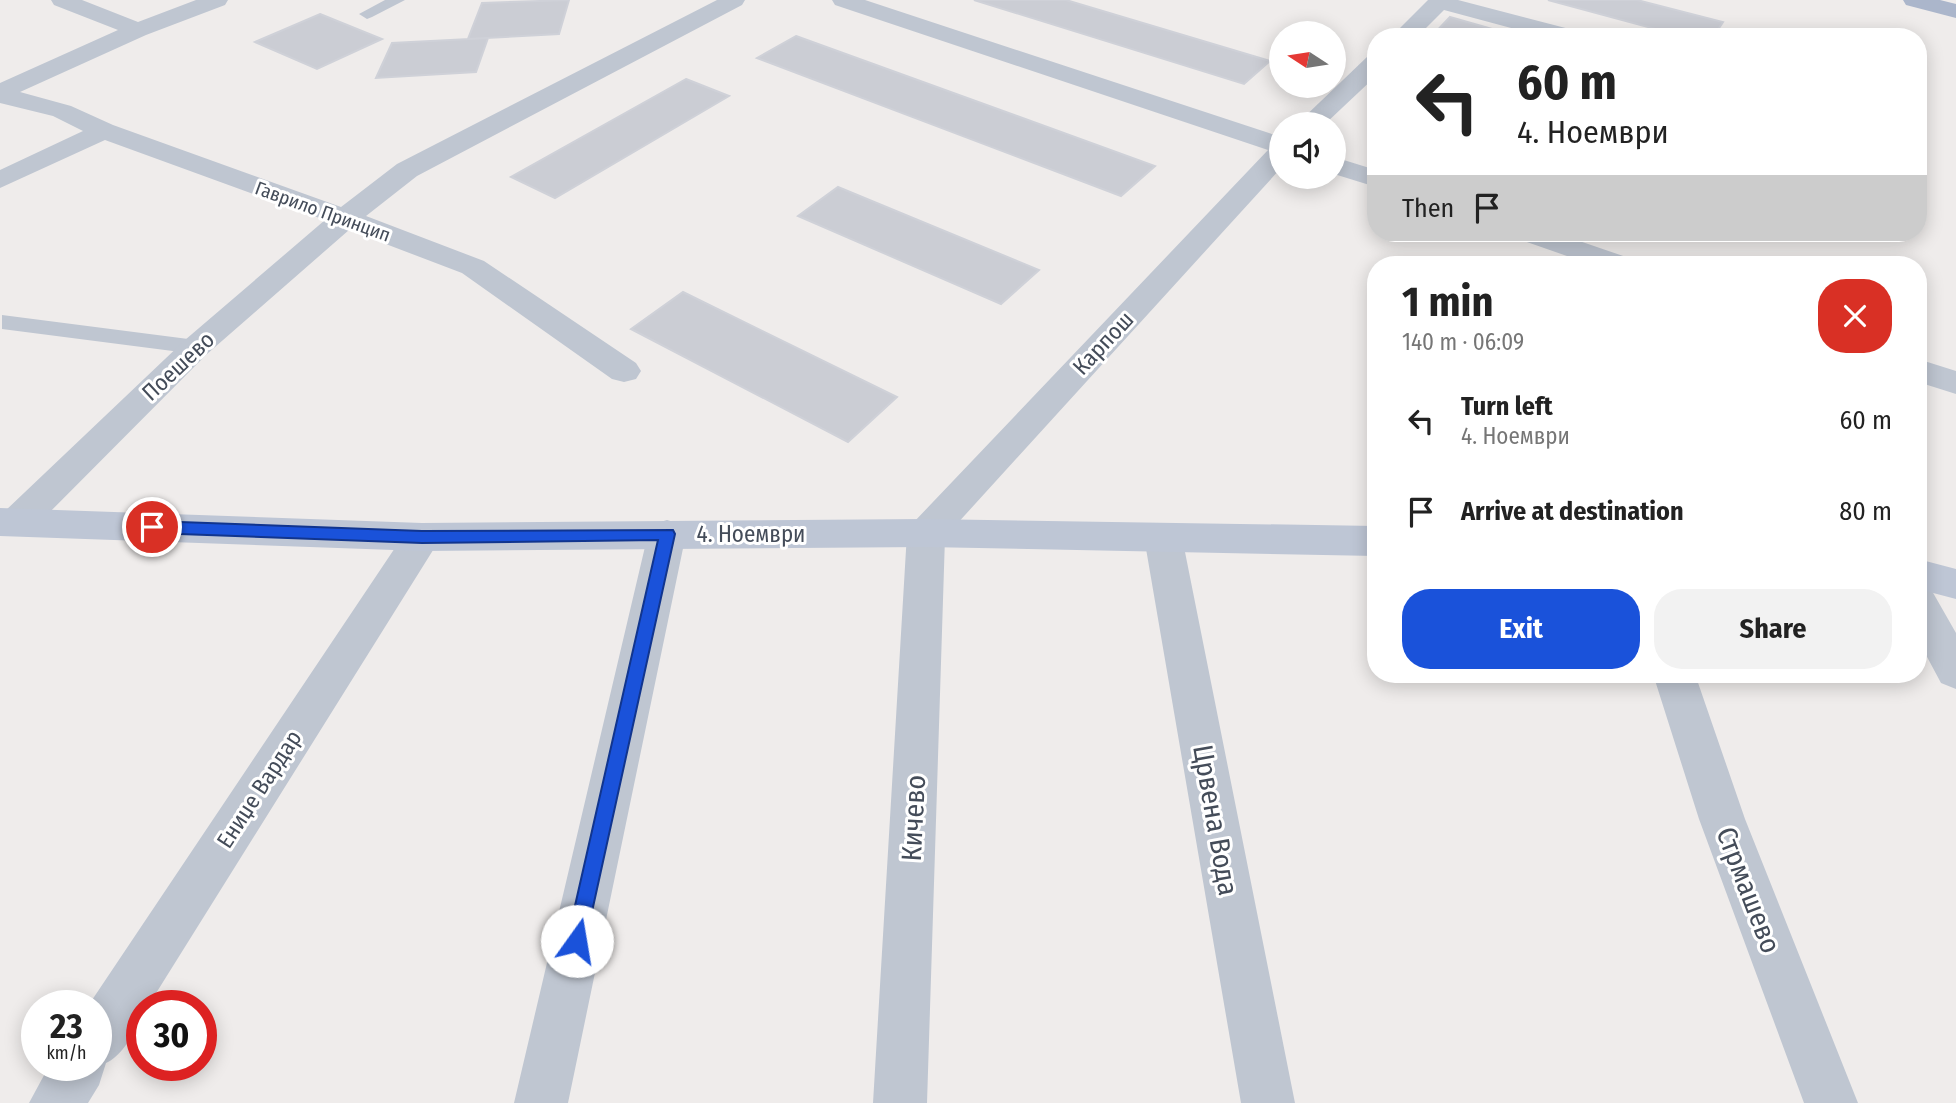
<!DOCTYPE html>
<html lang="en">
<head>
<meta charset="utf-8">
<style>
  :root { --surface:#fff; --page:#f2f2f2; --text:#222; --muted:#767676; --accent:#1a52da }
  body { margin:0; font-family:"Fira Sans Condensed",sans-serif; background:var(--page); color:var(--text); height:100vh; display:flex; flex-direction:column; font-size:26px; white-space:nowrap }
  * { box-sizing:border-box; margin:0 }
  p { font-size:23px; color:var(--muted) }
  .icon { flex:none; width:38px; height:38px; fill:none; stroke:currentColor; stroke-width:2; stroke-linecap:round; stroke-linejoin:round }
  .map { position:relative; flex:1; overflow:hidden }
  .sheet { position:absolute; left:1367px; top:256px; width:560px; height:427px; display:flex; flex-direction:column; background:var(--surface); border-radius:28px; box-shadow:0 4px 18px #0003 }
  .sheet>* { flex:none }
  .top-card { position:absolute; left:1367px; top:28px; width:560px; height:214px; border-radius:28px; box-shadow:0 4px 18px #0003; background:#fff; color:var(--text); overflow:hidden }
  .needle { width:46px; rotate:282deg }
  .tools { position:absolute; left:1269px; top:21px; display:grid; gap:14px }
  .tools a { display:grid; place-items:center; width:77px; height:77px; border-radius:50%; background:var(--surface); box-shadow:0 4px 18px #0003; font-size:35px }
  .speed { position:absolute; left:21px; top:990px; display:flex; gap:14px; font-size:35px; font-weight:700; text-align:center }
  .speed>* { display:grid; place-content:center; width:91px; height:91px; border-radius:50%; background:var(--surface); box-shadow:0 4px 18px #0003; line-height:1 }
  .speed small { font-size:18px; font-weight:400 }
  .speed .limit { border:10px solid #d22; background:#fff; color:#111 }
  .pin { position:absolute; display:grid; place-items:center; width:60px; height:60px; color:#fff; margin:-30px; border:4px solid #fff; border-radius:50%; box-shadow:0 2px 7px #0007 }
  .me { position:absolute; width:77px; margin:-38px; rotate:13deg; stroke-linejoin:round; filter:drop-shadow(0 0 5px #0008) }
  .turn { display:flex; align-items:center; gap:24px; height:147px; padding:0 35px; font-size:32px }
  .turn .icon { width:91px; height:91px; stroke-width:2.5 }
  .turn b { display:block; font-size:49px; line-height:60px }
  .then { display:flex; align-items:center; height:66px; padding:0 35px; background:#0003; gap:14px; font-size:26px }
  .round { display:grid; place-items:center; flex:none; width:74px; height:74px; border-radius:28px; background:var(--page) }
  .overview { display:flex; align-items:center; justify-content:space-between; height:119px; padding:0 35px }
  h1 { font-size:42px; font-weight:700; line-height:52px }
  .button { display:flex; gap:14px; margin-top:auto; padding:14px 35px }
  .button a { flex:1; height:80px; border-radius:28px; background:var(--accent); color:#fff; font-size:28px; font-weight:700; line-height:80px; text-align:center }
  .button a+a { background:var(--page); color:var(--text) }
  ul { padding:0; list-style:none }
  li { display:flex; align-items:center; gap:21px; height:91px; padding:0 35px }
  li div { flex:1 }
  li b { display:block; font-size:26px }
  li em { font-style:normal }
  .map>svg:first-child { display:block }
  .building { fill:#cbcdd4; stroke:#cfd1d8; stroke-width:2 }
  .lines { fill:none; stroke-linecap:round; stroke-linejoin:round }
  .lane { fill:#bfc6d1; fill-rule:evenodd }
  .street { fill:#bfc6d1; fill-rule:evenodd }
  .secondary { fill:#bec6d5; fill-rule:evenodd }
  .primary { fill:#abb6cb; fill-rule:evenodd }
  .route { fill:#1a52da; stroke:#11358e; stroke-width:2 }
  .labels { text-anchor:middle; stroke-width:6; stroke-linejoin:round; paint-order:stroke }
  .far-street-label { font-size:19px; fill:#444c59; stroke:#fff }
  .street-label { font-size:23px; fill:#444c59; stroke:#fff }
  .near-street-label { font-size:28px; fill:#444c59; stroke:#fff }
</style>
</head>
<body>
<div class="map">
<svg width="1956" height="1103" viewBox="0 0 1956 1103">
  <rect width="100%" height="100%" fill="#efeceb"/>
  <path class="building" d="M 569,0 L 559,34 L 468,39 L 482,3 Z
    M 974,0 L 1066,0 L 1270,61 L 1244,84 Z
    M 1548,0 L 1637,0 L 1723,22 L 1713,37 L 1685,37 Z
    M 320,14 L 382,39 L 317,69 L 255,42 Z
    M 1450,17 L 1503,32 L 1499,37 L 1431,37 Z
    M 796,36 L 1155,166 L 1121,196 L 757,58 Z
    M 488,38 L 476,72 L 376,78 L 392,43 Z
    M 686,79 L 729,96 L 555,198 L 511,177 Z
    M 838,187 L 1039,270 L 1001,304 L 798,216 Z
    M 683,292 L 897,397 L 848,442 L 631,329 Z"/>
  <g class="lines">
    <path class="lane" d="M 385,0 L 405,0 L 372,17 L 367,19 L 359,14 Z
      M 2,315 L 196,340 L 204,342 L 207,347 L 204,352 L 196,354 L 2,329 Z"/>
    <path class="street" d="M 51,0 L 82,0 L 138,22 L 196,0 L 228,0 L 225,5 L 146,35 L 20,92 L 71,106 L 113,125 L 341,207 L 397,164 L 717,0 L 745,0 L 742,5 L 417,176 L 366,216 L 484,261 L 636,363 L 641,371 L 636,379 L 624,382 L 612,379 L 462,273 L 349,230 L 207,354 L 30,532 L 17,536 L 4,532 L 0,519 L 4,512 L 185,340 L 325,220 L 105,140 L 0,188 L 0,170 L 83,131 L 53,116 L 0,103 L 0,83 L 118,30 L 54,5 Z
      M 832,0 L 865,0 L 1281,137 L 1281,168 L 945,537 L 927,1103 L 873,1103 L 907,533 L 913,523 L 1268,150 L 835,5 Z
      M 1428,0 L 1458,0 L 1581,32 L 1585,37 L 1545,37 L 1444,10 L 1417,37 L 1391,37 Z
      M 1376,55 L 1376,76 L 1325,124 L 1297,124 L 1367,57 Z
      M 1334,157 L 1376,170 L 1376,187 L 1334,174 Z
      M 1513,233 L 1556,233 L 1629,258 L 1633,264 L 1590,264 L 1518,239 Z
      M 1918,359 L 1956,371 L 1956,394 L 1918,382 Z
      M 667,520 L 680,524 L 686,534 L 568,1103 L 514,1103 L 648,534 L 654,524 Z
      M 422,523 L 435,527 L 441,537 L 435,547 L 148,1006 L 142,1006 C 142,1024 122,1057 106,1063 L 99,1085 L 88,1103 L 29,1103 L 49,1066 L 96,1066 L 96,1006 L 88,1006 L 409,527 Z
      M 1163,523 L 1176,527 L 1182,537 L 1295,1103 L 1241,1103 L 1144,537 L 1150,527 Z
      M 1918,586 L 1932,591 L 1956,633 L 1956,689 L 1941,683 L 1918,640 Z
      M 1653,674 L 1695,674 L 1745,819 L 1858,1103 L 1804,1103 L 1699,819 Z"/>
    <path class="secondary" d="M 0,508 L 422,523 L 926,519 L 1376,526 L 1376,556 L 926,547 L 422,551 L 0,536 Z
      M 1918,559 L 1956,569 L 1956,599 L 1918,589 Z"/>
    <path class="primary" d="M 1903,0 L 1940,0 L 1956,4 L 1956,18 L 1906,5 Z"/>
  </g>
  <path class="route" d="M 152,521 L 422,531 L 673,530 L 675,534 L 584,948 L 577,951 L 570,948 L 567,941 L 658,540 L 422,543 L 152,533 L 144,527 Z"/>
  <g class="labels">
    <g class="far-street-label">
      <text transform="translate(323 211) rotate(20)" y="7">Гаврило Принцип</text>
    </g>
    <g class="street-label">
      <text transform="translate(1103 343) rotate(-47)" y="8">Карпош</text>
      <text transform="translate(178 366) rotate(-43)" y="8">Поешево</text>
      <text x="751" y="542">4. Ноември</text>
      <text transform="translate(259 789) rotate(-57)" y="8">Ениџе Вардар</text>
    </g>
    <g class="near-street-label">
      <text transform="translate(913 818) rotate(-87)" y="10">Кичево</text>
      <text transform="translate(1216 820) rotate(80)" y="10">Црвена Вода</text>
      <text transform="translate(1749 890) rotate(69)" y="10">Стрмашево</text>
    </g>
  </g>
</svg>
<div class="tools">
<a><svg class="needle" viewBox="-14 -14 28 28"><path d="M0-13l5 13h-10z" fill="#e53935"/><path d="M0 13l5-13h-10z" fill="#767676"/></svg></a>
<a><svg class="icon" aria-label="sound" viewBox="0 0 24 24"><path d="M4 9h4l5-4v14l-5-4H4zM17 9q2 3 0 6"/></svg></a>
</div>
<div class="speed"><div>23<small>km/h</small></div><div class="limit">30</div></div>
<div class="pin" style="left:152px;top:527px;background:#d93025"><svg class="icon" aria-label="arrive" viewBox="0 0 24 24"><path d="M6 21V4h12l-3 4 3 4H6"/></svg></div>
<svg class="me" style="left:577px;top:941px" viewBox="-20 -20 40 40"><circle r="19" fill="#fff"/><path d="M0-13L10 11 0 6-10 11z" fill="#1a52da"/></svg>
<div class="top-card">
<div class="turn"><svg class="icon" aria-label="left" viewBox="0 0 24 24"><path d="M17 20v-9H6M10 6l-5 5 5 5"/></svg><div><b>60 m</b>4. Ноември</div></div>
<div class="then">Then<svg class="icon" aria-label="arrive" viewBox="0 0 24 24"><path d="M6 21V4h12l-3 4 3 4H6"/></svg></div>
</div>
<section class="sheet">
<div class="overview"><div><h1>1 min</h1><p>140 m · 06:09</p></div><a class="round" style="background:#d93025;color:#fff"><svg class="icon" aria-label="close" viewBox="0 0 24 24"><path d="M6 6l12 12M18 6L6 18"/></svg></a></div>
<ul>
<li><svg class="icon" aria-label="left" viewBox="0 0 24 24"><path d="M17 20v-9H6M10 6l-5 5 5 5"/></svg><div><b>Turn left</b><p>4. Ноември</p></div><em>60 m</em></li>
<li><svg class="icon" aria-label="arrive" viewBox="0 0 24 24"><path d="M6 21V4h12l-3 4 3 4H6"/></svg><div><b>Arrive at destination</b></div><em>80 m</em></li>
</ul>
<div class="button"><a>Exit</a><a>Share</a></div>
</section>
</div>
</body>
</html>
